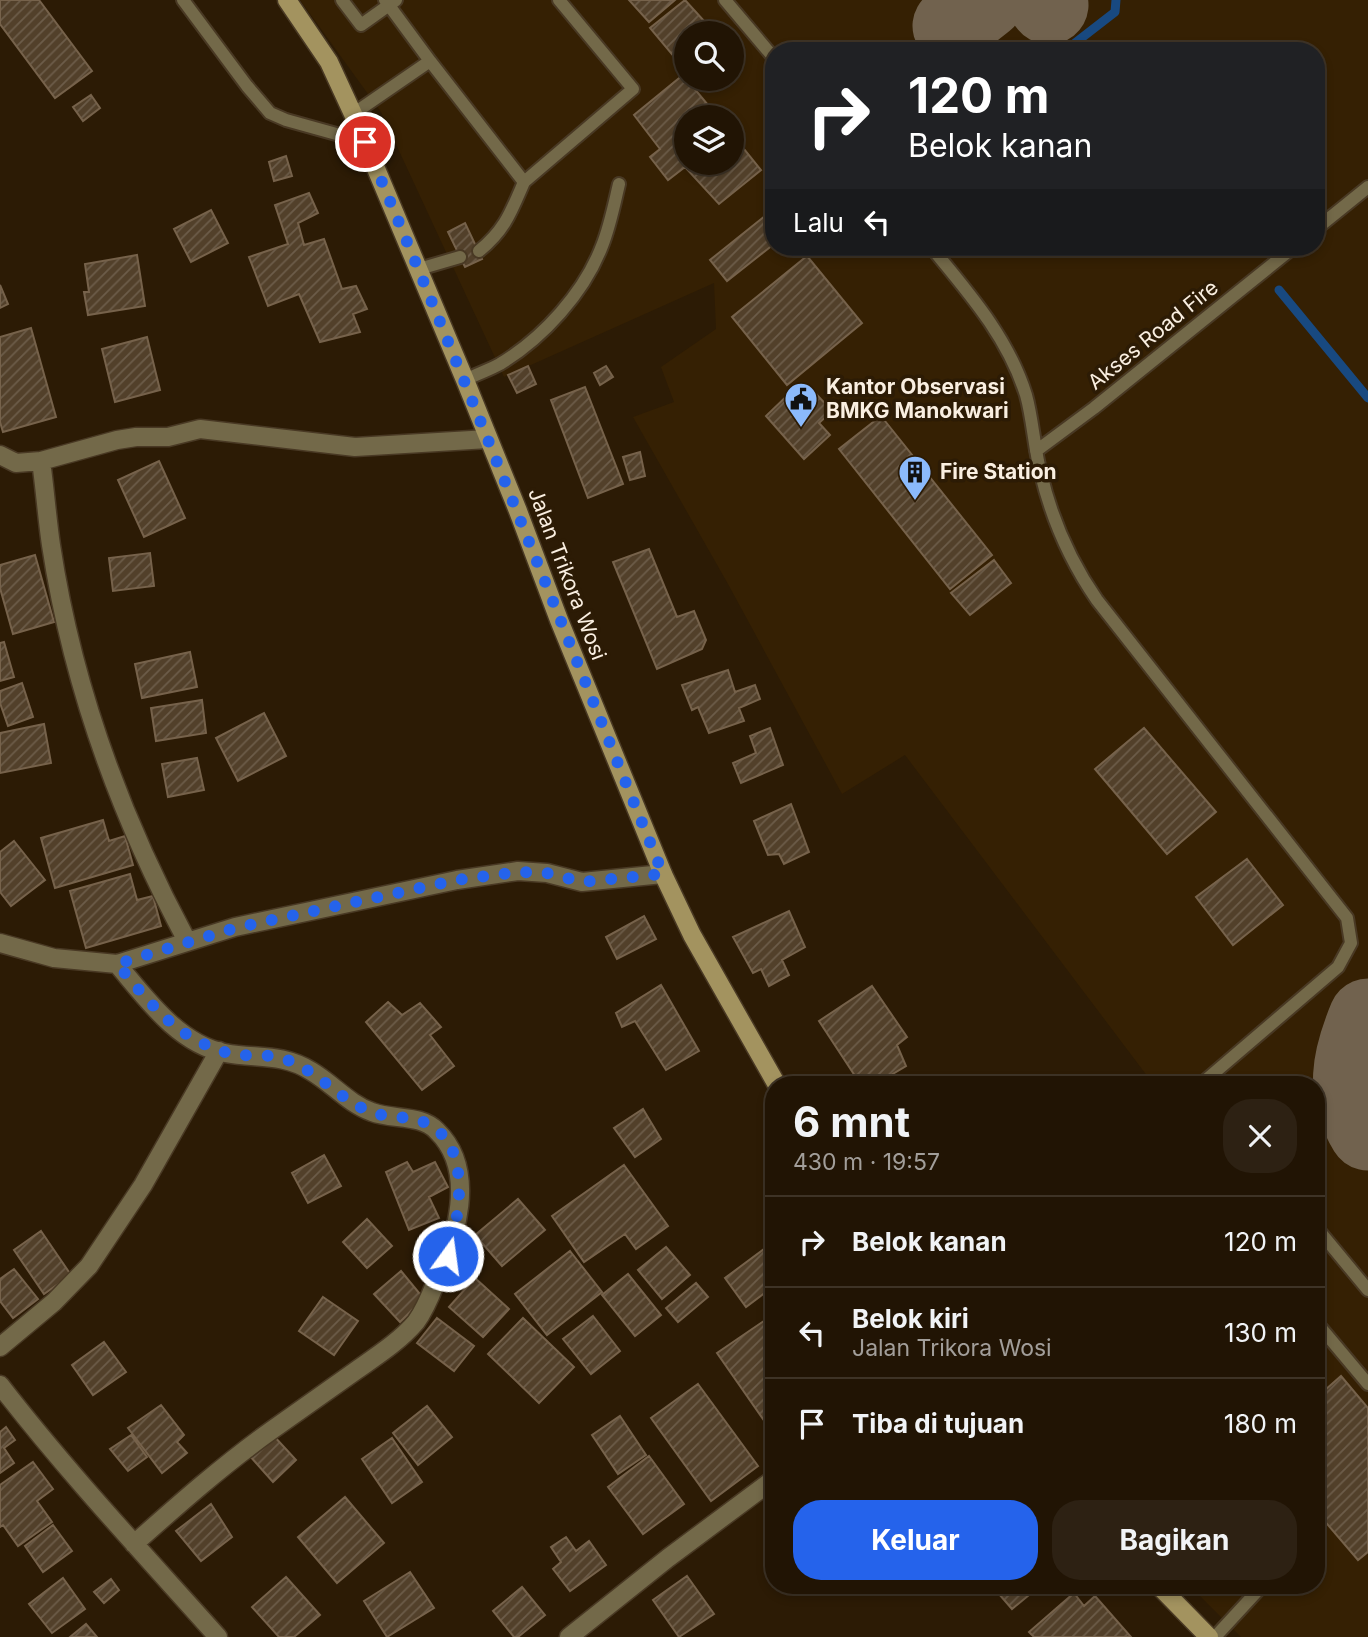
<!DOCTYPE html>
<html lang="id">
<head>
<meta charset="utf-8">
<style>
  :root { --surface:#211404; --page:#2d2113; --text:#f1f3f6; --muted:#a29e9a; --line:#3e3326; --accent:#2563eb }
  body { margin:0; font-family:Inter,sans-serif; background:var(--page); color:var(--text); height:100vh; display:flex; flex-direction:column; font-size:26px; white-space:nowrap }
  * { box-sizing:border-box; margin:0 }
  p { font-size:23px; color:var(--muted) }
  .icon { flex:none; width:38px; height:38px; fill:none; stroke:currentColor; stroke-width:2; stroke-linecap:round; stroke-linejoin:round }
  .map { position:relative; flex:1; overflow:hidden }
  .drawer { position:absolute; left:765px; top:1076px; width:560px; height:518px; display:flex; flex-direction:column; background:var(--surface); border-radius:28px; box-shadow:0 4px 10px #0003,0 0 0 2px var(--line) }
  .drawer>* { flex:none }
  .guide { position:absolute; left:765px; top:42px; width:560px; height:214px; border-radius:28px; box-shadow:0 4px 10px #0003,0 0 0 2px var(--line); background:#202124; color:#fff; overflow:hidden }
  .buttons { position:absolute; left:674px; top:21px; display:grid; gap:14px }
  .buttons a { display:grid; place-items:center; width:70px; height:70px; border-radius:50%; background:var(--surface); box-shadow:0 4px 10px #0003,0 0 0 2px var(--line); font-size:35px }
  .pin { position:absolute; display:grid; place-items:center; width:60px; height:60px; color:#fff; margin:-30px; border:4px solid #fff; border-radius:50%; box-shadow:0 2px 7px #0007 }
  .me { position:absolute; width:77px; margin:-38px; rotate:14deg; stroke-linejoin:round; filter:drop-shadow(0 0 5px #0008) }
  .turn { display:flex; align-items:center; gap:24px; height:147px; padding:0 28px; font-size:32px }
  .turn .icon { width:91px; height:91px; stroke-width:2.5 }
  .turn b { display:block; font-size:49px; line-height:60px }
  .then { display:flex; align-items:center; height:66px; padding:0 28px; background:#0003; gap:14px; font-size:26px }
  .round { display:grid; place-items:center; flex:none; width:74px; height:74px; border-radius:28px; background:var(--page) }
  .head { display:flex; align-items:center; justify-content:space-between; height:119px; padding:0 28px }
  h1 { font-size:42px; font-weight:700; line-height:52px }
  .primary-button { display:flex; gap:14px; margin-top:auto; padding:14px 28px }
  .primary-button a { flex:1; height:80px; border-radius:28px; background:var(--accent); color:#fff; font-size:28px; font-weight:700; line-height:80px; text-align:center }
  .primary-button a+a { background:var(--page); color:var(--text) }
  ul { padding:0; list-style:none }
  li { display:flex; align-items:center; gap:21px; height:91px; padding:0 28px; border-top:2px solid var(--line) }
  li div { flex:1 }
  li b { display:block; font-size:26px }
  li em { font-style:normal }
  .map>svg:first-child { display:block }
  .built { fill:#352003; fill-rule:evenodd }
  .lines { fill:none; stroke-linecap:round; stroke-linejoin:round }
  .stream { stroke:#184980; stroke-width:9 }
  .taxiway { stroke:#71624e; stroke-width:79 }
  .building { fill:url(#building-hatch); stroke:#76624b; stroke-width:2 }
  .lane-casing { stroke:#493924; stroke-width:16 }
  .street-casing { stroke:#493924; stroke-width:21 }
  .secondary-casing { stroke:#493924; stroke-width:21 }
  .lane { stroke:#736949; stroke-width:12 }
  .street { stroke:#736949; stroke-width:18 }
  .secondary { stroke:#a3935f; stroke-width:18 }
  .route { stroke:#2563eb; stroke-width:12; stroke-dasharray:0 21.6 }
  .labels { text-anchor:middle; stroke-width:7; stroke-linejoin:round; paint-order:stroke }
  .street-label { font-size:21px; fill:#faefe1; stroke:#2c1b05 }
  .poi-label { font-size:21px; font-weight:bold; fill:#faefe1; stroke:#2c1b05; text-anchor:start }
</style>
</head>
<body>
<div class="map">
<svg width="1368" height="1637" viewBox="0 0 1368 1637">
  <defs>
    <pattern id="building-hatch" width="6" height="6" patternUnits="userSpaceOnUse" patternTransform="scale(1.75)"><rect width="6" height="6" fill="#52402a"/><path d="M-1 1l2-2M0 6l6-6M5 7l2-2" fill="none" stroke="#6c5c49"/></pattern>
  </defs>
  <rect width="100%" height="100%" fill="#2c1b05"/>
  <path class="built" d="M 300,0 L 1368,0 L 1368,1637 L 1241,1637 L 1190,1586 L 1316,1586 L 1316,1085 L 1154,1085 L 905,755 L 842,794 L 728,584 L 633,417 L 674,402 L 661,367 L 716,329 L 714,283 L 504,377 L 381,112 ZM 686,33 L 732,33 L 732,79 L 686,79 ZM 774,51 L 1316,51 L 1316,247 L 774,247 ZM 686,117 L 732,117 L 732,163 L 686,163 Z"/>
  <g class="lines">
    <path class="stream" d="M 1081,51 L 1075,43 L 1115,12 L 1116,0
      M 1243,247 L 1247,252
      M 1279,290 L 1368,398"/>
    <path class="taxiway" d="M 1045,0 L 1049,5
      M 952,26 L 985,0
      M 1368,1018 C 1351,1059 1344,1091 1368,1131"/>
  </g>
  <path class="building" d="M 0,0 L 39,0 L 92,71 L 55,98 L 0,24 Z
    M 629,0 L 675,0 L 649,22 Z
    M 685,0 L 715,33 L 686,33 L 686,71 L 650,28 Z
    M 683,75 L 718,117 L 686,117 L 686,163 L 732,163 L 732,134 L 761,170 L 719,204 L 685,167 L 668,180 L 650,157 L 660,149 L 634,115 Z
    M 91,95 L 100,108 L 83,121 L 73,107 Z
    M 286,156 L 292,176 L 274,181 L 269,162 Z
    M 309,193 L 318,213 L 298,223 L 304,245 L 324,239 L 342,289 L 356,286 L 367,309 L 353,314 L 360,332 L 320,342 L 299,294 L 268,306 L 249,257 L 288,244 L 275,205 Z
    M 211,210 L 228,243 L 191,262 L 174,229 Z
    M 770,212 L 774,216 L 774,244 L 727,281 L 710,260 Z
    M 465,223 L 482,259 L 465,267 L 448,232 Z
    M 137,255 L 145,306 L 88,315 L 84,292 L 89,292 L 85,264 Z
    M 807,256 L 862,323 L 787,385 L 732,317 Z
    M 0,285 L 8,304 L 0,308 Z
    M 31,328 L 56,417 L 3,432 L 0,422 L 0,337 Z
    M 147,337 L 160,390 L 115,402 L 102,349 Z
    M 528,366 L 536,384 L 517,393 L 508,375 Z
    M 606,366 L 613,377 L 600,385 L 594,373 Z
    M 585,387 L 623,484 L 588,498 L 551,400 Z
    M 791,392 L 805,406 L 817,395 L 832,411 L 819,423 L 830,435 L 804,459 L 766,416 Z
    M 881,416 L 992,555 L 950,589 L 839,449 Z
    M 640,452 L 645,476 L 630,480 L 623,457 Z
    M 159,461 L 185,518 L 144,537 L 118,480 Z
    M 649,549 L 677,617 L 694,611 L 706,640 L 702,649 L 657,669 L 613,562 Z
    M 150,553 L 154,586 L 113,591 L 109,558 Z
    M 35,555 L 54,622 L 13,634 L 0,588 L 0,565 Z
    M 994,560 L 1011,583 L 970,615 L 951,593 Z
    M 4,642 L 14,677 L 0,681 L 0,643 Z
    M 190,652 L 197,687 L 142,698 L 135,664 Z
    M 728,670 L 735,692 L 755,685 L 760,699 L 739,708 L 744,721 L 709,733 L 698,707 L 692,710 L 682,685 Z
    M 22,683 L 33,717 L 8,726 L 0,703 L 0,691 Z
    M 202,700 L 206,733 L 156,741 L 151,708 Z
    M 264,713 L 286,756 L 238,781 L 216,738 Z
    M 44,724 L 51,763 L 0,773 L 0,733 Z
    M 770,728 L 783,765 L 741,783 L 733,763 L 756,753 L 750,736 Z
    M 1144,728 L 1216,812 L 1167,854 L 1095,769 Z
    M 197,758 L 204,790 L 168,797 L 162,764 Z
    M 791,804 L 809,852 L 784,864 L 779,854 L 768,855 L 754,821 Z
    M 103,820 L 109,841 L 125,836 L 133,865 L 55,888 L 41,838 Z
    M 14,841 L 45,880 L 11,906 L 0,892 L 0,852 Z
    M 1247,859 L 1283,905 L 1233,945 L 1196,897 Z
    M 130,874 L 137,900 L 153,896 L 161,926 L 86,948 L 70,891 Z
    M 789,911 L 805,947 L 782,960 L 789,975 L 769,986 L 761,969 L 753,973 L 733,937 Z
    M 644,916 L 656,939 L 617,959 L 606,937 Z
    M 661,985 L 699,1051 L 666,1070 L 635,1021 L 622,1027 L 616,1013 Z
    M 872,986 L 907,1037 L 897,1045 L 906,1066 L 874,1085 L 861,1085 L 819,1021 Z
    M 388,1002 L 402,1015 L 420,1003 L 441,1027 L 430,1035 L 454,1066 L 422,1090 L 366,1022 Z
    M 643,1109 L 661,1139 L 635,1157 L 614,1128 Z
    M 324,1155 L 341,1186 L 308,1203 L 292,1173 Z
    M 407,1162 L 413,1172 L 435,1162 L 448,1187 L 429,1197 L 439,1218 L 409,1230 L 386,1172 Z
    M 624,1165 L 668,1226 L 636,1249 L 625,1234 L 584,1262 L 552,1216 Z
    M 518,1199 L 545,1230 L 502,1266 L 475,1235 Z
    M 367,1219 L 392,1246 L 367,1268 L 343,1242 Z
    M 41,1231 L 71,1275 L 44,1294 L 14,1250 Z
    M 772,1243 L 774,1286 L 746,1307 L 725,1278 Z
    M 666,1247 L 690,1275 L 662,1299 L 638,1270 Z
    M 570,1251 L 602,1292 L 547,1335 L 515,1294 Z
    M 14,1269 L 38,1299 L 13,1318 L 0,1301 L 0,1279 Z
    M 401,1271 L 424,1299 L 400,1322 L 374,1294 Z
    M 628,1274 L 661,1315 L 635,1336 L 602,1295 Z
    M 475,1278 L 509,1309 L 483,1337 L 449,1307 Z
    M 696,1283 L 708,1297 L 678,1322 L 666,1308 Z
    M 323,1297 L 358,1321 L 334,1355 L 299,1331 Z
    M 774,1314 L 774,1435 L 717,1353 Z
    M 593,1316 L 620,1351 L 591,1374 L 563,1339 Z
    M 437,1318 L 474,1346 L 454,1371 L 417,1343 Z
    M 523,1318 L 574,1367 L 539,1403 L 488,1354 Z
    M 104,1342 L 126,1372 L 93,1395 L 72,1365 Z
    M 1341,1376 L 1368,1408 L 1368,1552 L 1358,1560 L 1316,1511 L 1316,1398 Z
    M 698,1384 L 758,1466 L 711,1501 L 651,1418 Z
    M 161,1405 L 184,1435 L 177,1442 L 187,1453 L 162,1473 L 128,1428 Z
    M 427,1406 L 452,1437 L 418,1465 L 393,1433 Z
    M 620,1416 L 646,1455 L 618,1474 L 592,1435 Z
    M 6,1427 L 15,1440 L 4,1448 L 14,1463 L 0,1473 L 0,1432 Z
    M 272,1434 L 296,1460 L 273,1482 L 249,1455 Z
    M 131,1435 L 147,1457 L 128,1471 L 110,1449 Z
    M 392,1438 L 422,1482 L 392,1503 L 362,1459 Z
    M 649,1456 L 684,1504 L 643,1534 L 608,1487 Z
    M 33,1462 L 53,1489 L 37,1501 L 52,1522 L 18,1546 L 3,1525 L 0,1527 L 0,1485 Z
    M 345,1497 L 384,1543 L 337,1583 L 298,1537 Z
    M 211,1504 L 232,1537 L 201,1561 L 176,1531 Z
    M 53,1525 L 72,1551 L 43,1572 L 25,1546 Z
    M 566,1537 L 576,1551 L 589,1541 L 606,1565 L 570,1591 L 553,1569 L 561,1562 L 551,1547 Z
    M 410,1572 L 434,1608 L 387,1637 L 364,1601 Z
    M 687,1576 L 714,1614 L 679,1637 L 653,1600 Z
    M 286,1577 L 320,1615 L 294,1637 L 279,1637 L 252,1607 Z
    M 63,1578 L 85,1609 L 52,1633 L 29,1604 Z
    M 111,1579 L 119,1590 L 104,1603 L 94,1592 Z
    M 992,1586 L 1040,1586 L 1012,1609 Z
    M 522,1587 L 545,1615 L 518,1637 L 514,1637 L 493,1611 Z
    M 1074,1593 L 1084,1606 L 1095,1596 L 1131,1637 L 1034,1637 L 1029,1632 Z
    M 86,1624 L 97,1637 L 70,1637 Z"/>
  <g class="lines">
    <defs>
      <path id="lane" d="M 183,0 L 247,86 L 270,113 L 286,120 L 365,142
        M 342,0 L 361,25 L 396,0
        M 385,0 L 430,61
        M 725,0 L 774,58
        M 353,114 L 430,61 L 524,182 C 511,212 505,230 479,251
        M 524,182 L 633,89 L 559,0
        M 1316,229 L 1368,187
        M 931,247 C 968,292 1008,337 1026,395 C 1033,420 1034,448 1041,474 C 1052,520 1070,561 1097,600 L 1347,918 L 1351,943 L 1338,967 L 1200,1085
        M 419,269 L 460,257
        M 465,380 C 477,374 489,370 500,364 C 543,338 584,293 602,246 C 610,226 614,205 619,184
        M 1036,451 L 1094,408 L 1294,247
        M 1316,1227 L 1368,1290
        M 1316,1322 L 1368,1384
        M 1215,1637 L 1262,1586"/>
      <path id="street" d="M 0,455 L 16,463 L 41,461 L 117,440 L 136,437 L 168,437 L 200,429 L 355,447 L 488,439
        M 41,461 C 45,489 47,518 51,545 C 72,684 121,818 187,941
        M 0,943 L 54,958 L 117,964 L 235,927 L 457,880 L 518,871 L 547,873 L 582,882 L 663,874
        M 117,964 C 145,997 178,1044 225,1053 C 257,1059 282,1053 311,1071 C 333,1084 349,1104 372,1112 C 393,1120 421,1114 437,1131 C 478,1171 456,1239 435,1284 C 430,1297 424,1311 416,1322 C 399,1342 375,1357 354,1372 C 327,1391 300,1410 272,1430 C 223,1465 179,1504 134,1544
        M 0,1347 L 54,1302 L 89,1266 L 143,1185 L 219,1051
        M 0,1385 C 68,1473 144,1554 218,1637
        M 569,1637 L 668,1558 L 774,1479"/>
      <path id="secondary" d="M 287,0 L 329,62 L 353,114 L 465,380 L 518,511 L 559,620 L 663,874 L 692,935 L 777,1085
        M 1159,1586 L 1209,1637"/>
    </defs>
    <use href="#lane" class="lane-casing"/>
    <use href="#street" class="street-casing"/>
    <use href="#secondary" class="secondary-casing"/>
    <use href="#lane" class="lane"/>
    <use href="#street" class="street"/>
    <use href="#secondary" class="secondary"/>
  </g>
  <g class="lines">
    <path class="route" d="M 365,142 C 468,384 563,630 663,874 L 582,882 L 547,873 L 518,872 L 457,880 L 235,928 L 117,964 C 142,993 166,1026 202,1043 C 215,1050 228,1054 242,1055 C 256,1056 272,1054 285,1059 C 318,1071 340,1100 371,1112 C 389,1119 410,1115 428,1124 C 473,1147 459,1218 448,1256"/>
  </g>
  <defs>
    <symbol id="civic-pin" viewBox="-11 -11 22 30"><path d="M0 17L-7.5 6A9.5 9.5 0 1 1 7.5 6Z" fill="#8bbafc" stroke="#2c1b05"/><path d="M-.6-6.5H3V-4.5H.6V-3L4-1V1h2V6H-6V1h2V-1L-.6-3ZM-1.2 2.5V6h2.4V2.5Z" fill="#111"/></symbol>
    <symbol id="building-pin" viewBox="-11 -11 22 30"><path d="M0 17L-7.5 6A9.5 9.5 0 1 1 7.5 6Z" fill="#8bbafc" stroke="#2c1b05"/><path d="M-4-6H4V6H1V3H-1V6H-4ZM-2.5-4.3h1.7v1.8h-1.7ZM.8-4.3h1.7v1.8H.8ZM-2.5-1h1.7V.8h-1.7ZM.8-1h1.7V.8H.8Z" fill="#111"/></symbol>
  </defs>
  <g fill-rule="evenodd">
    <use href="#civic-pin" x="782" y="380" width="38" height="52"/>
    <use href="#building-pin" x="896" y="453" width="38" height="52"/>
  </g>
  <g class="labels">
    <g class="street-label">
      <text transform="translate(1153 335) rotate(-39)" y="7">Akses Road Fire</text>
      <text transform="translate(567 574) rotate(69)" y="7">Jalan Trikora Wosi</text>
    </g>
    <g class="poi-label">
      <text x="826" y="394">Kantor Observasi<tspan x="826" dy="24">BMKG Manokwari</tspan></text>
      <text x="940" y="479">Fire Station</text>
    </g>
  </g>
</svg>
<div class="buttons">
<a><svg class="icon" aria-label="search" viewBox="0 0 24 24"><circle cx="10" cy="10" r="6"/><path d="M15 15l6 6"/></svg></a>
<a><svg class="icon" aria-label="layers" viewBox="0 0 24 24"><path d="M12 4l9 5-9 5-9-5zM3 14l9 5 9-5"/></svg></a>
</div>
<div class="pin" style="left:365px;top:142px;background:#d93025"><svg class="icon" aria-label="arrive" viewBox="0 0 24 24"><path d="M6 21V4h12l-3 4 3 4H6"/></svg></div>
<svg class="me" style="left:448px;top:1256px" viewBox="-20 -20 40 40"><circle r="17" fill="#2563eb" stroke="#fff" stroke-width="3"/><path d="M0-11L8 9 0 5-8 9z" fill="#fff"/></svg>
<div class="guide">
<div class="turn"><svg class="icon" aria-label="right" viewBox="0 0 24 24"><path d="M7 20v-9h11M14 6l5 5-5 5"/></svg><div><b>120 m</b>Belok kanan</div></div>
<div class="then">Lalu<svg class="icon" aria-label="left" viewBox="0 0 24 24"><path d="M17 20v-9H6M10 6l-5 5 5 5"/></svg></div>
</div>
<section class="drawer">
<div class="head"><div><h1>6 mnt</h1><p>430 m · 19:57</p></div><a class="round"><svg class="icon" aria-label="close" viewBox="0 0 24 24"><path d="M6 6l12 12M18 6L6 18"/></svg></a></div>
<ul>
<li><svg class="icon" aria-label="right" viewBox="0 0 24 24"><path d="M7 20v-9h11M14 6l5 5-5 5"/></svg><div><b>Belok kanan</b></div><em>120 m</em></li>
<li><svg class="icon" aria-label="left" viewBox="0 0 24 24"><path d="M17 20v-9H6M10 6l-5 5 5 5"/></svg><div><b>Belok kiri</b><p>Jalan Trikora Wosi</p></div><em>130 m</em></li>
<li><svg class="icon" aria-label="arrive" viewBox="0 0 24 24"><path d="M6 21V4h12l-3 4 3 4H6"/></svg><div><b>Tiba di tujuan</b></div><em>180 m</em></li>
</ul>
<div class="primary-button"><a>Keluar</a><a>Bagikan</a></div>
</section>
</div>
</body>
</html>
